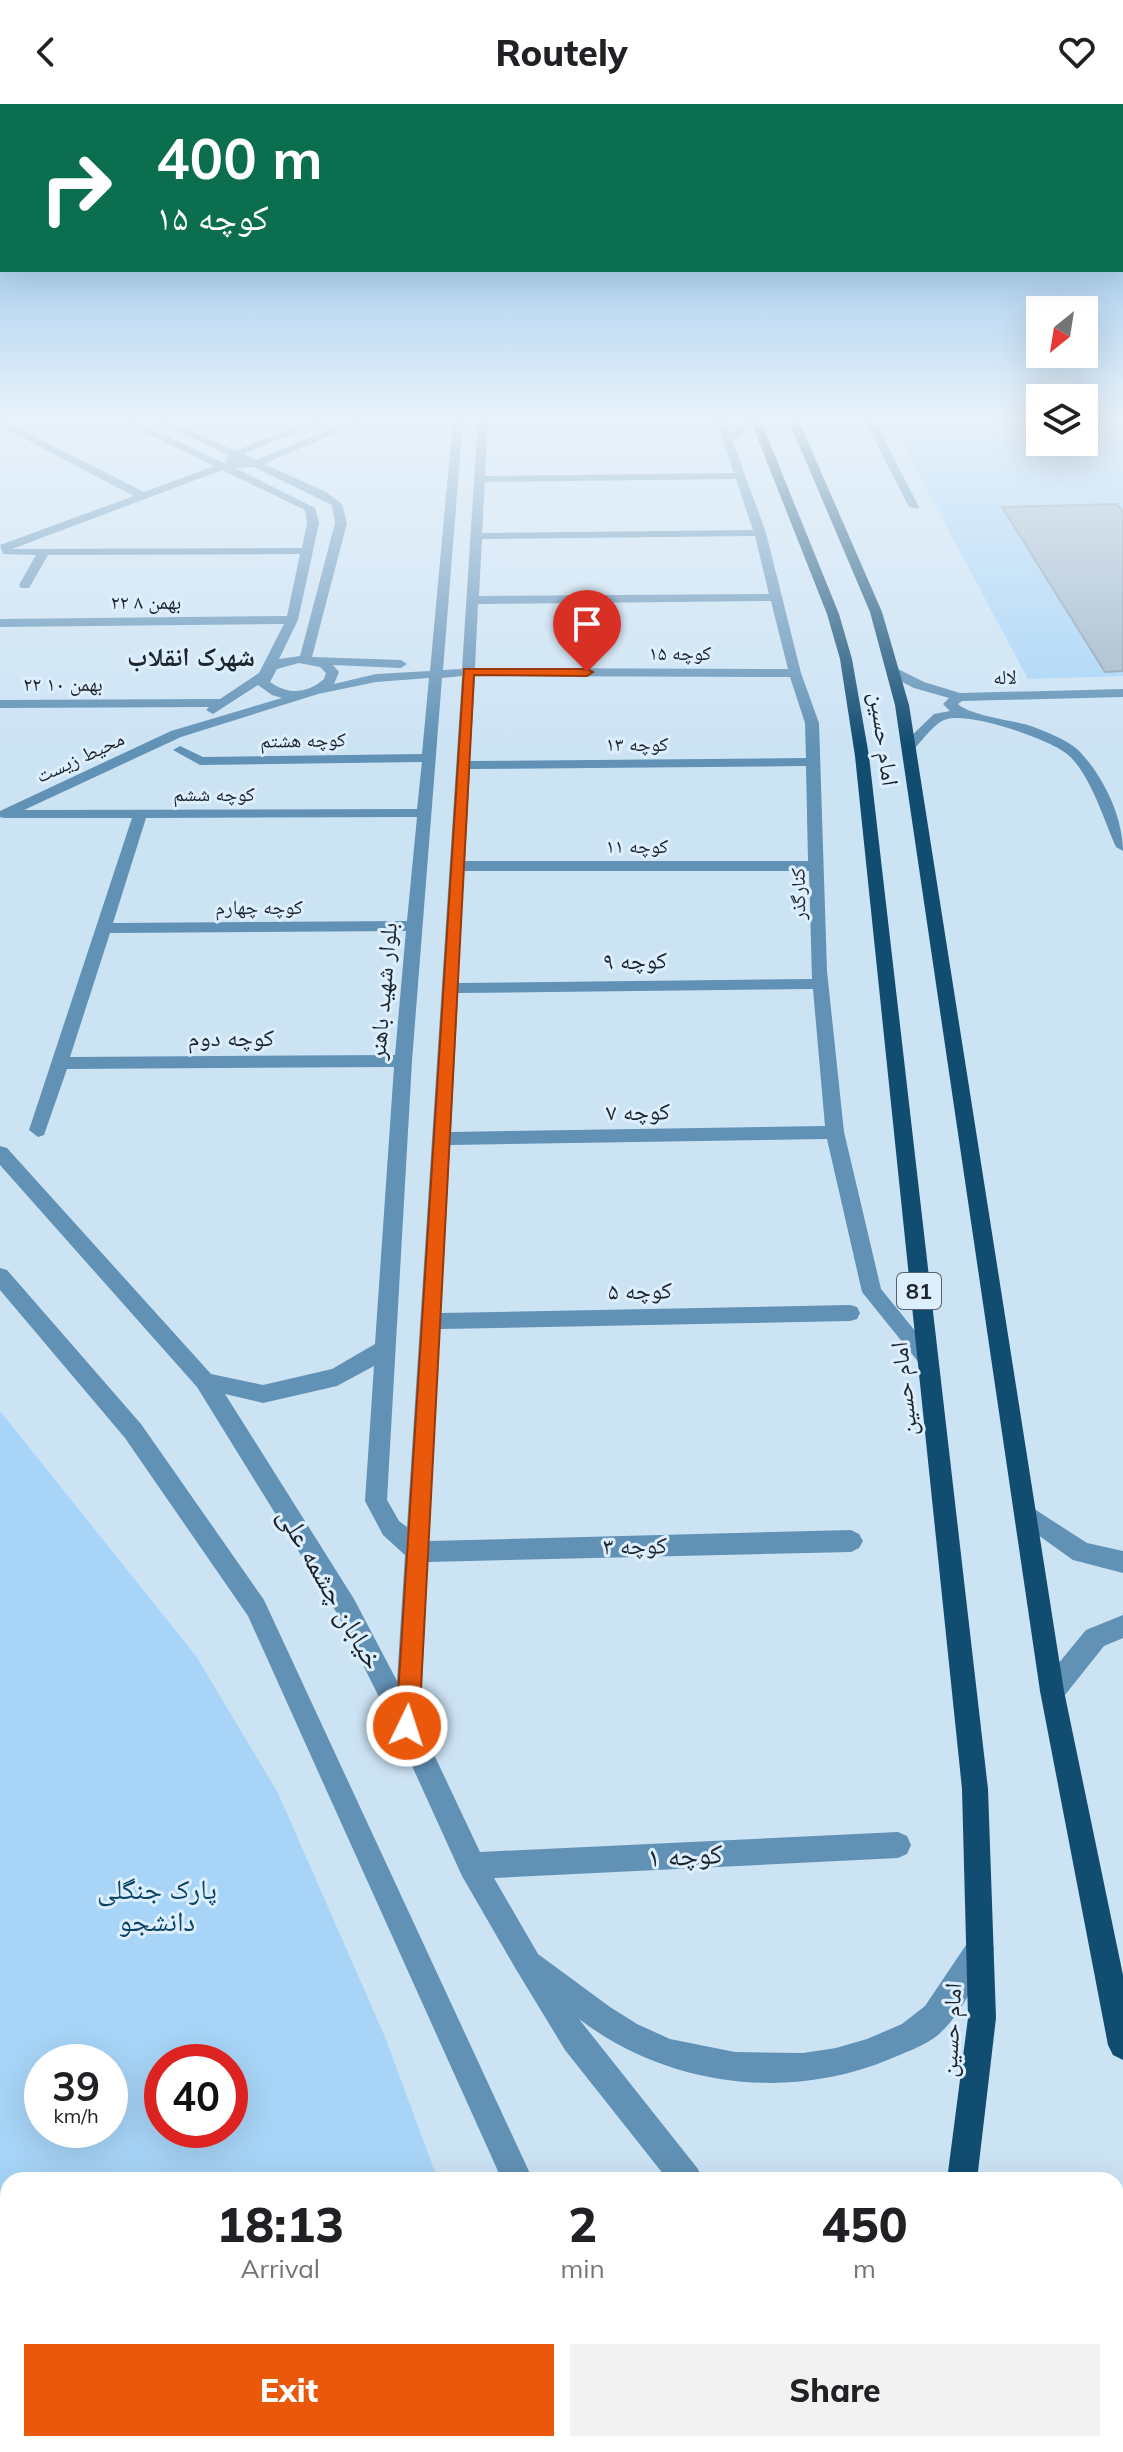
<!DOCTYPE html>
<html lang="en">
<head>
<meta charset="utf-8">
<style>
  :root { --surface:#fff; --page:#f2f2f2; --text:#202124; --muted:#757577; --accent:#ea580c }
  body { margin:0; font-family:Mulish,"Noto Naskh Arabic",sans-serif; background:var(--page); color:var(--text); height:100vh; display:flex; flex-direction:column; font-size:30px; white-space:nowrap }
  * { box-sizing:border-box; margin:0 }
  p { font-size:26px; color:var(--muted) }
  .icon { flex:none; width:44px; height:44px; fill:none; stroke:currentColor; stroke-width:2; stroke-linecap:round; stroke-linejoin:round }
  .map { position:relative; flex:1; overflow:hidden }
  .side { position:absolute; left:0px; top:2068px; width:1124px; height:280px; display:flex; flex-direction:column; background:var(--surface); border-radius:24px 24px 0 0; box-shadow:0 8px 32px #0002 }
  .side>* { flex:none }
  .guide { position:absolute; left:0px; top:0px; width:1124px; height:168px; box-shadow:0 8px 32px #0002; background:#0b6e4f; color:#fff; overflow:hidden }
  .needle { width:52px; rotate:210deg }
  .controls { position:absolute; left:1026px; top:192px; display:grid; gap:16px }
  .controls a { display:grid; place-items:center; width:72px; height:72px; border-radius:0px; background:var(--surface); box-shadow:0 8px 32px #0002; font-size:40px }
  .speed { position:absolute; left:24px; top:1940px; display:flex; gap:16px; font-size:40px; font-weight:700; text-align:center }
  .speed>* { display:grid; place-content:center; width:104px; height:104px; border-radius:50%; background:var(--surface); box-shadow:0 8px 32px #0002; line-height:1 }
  .speed small { font-size:20px; font-weight:400 }
  .speed .limit { border:12px solid #d22; background:#fff; color:#111 }
  .pin { position:absolute; display:grid; place-items:center; width:68px; height:68px; color:#fff; margin:-82px -34px; border-radius:50% 50% 50% 0; rotate:-45deg; box-shadow:0 0 8px #0007 }
  .pin .icon { rotate:45deg }
  .me { position:absolute; width:88px; margin:-44px; rotate:4deg; stroke-linejoin:round; filter:drop-shadow(0 0 6px #0008) }
  .turn { display:flex; align-items:center; gap:28px; height:168px; padding:0 24px; font-size:36px }
  .turn .icon { width:104px; height:104px; stroke-width:2.5 }
  .turn b { display:block; font-size:56px; line-height:68px }
  .eta { display:flex; justify-content:space-evenly; align-items:center; height:136px; text-align:center }
  .eta b { font-size:48px; font-weight:800; line-height:56px }
  .cta { display:flex; gap:16px; margin-top:auto; padding:16px 24px }
  .cta a { flex:1; height:92px; border-radius:0px; background:var(--accent); color:#fff; font-size:32px; font-weight:800; line-height:92px; text-align:center }
  .cta a+a { background:var(--page); color:var(--text) }
  header { display:flex; justify-content:space-between; align-items:center; height:104px; padding:0 24px; background:var(--surface); font-size:36px; font-weight:800 }
  .map>svg:first-child { display:block }
  .green { fill:#a7d4f7; fill-rule:evenodd }
  .building { fill:#a1b7c8; stroke:#889dae; stroke-width:2 }
  .lines { fill:none; stroke-linecap:round; stroke-linejoin:round }
  .minor { fill:#6191b5; fill-rule:evenodd }
  .major { fill:#114c71; fill-rule:evenodd }
  .route { fill:#ea580c; stroke:#983908; stroke-width:2 }
  .labels { text-anchor:middle; stroke-width:6; stroke-linejoin:round; paint-order:stroke }
  .far-street-label { font-size:20px; fill:#1d252c; stroke:#ddeffe }
  .shield { fill:#ddeffe; stroke:#57626b; stroke-width:2 }
  .shield-label { font-size:22px; font-weight:bold; fill:#1d252c }
  .street-label { font-size:24px; fill:#1d252c; stroke:#ddeffe }
  .far-district-label { font-size:26px; font-weight:bold; fill:#1d252c; stroke:#ddeffe }
  .near-street-label { font-size:28px; fill:#1d252c; stroke:#ddeffe }
  .near-park-label { font-size:28px; fill:#094366; stroke:#ddeffe }
</style>
</head>
<body>
<header><svg class="icon" aria-label="back" viewBox="0 0 24 24"><path d="M15 5l-7 7 7 7"/></svg>Routely<svg class="icon" aria-label="heart" viewBox="0 0 24 24"><path d="M12 20l-8-8c-3-5 5-10 8-4 3-6 11-1 8 4z"/></svg></header>
<div class="map">
<svg width="1123" height="2348" viewBox="0 0 1123 2348">
  <rect width="100%" height="100%" fill="#cce3f4"/>
  <path class="green" d="M 889,315 L 1040,315 L 1040,338 L 1084,338 L 1084,315 L 1123,315 L 1123,572 L 1028,575 Z
    M 0,1307 L 196,1552 L 278,1689 L 385,1933 L 438,2076 L 8,2076 L 8,2340 L 519,2340 L 521,2348 L 0,2348 ZM 42,1958 L 110,1958 L 110,2026 L 42,2026 ZM 162,1958 L 230,1958 L 230,2026 L 162,2026 Z"/>
  <path class="building" d="M 1117,400 L 1123,408 L 1123,567 L 1105,568 L 1002,403 Z"/>
  <g class="lines">
    <path class="minor" d="M 0,315 L 144,388 L 214,362 L 118,315 L 130,315 L 224,359 L 228,359 L 225,356 L 228,351 L 152,315 L 164,315 L 235,347 L 316,315 L 329,315 L 243,350 L 256,356 L 355,315 L 368,315 L 264,360 L 326,388 L 342,400 L 347,419 L 312,553 L 401,556 L 407,560 L 401,564 L 333,561 L 339,568 L 334,580 L 376,570 L 430,567 L 453,315 L 463,315 L 443,566 L 462,565 L 478,315 L 488,315 L 488,320 L 716,318 L 715,315 L 725,315 L 730,330 L 745,315 L 755,315 L 733,338 L 766,429 L 801,569 L 819,619 L 827,867 L 844,1028 L 881,1185 L 937,1254 L 934,1260 L 927,1263 L 920,1260 L 862,1188 L 827,1035 L 450,1041 L 441,1209 L 850,1201 L 857,1203 L 860,1209 L 857,1215 L 850,1217 L 440,1225 L 429,1437 L 851,1426 L 859,1430 L 863,1437 L 859,1444 L 851,1448 L 428,1458 L 420,1621 L 480,1748 L 898,1728 L 907,1732 L 911,1741 L 907,1750 L 898,1754 L 494,1774 L 538,1850 L 610,1903 L 637,1920 L 670,1935 L 735,1948 L 803,1949 L 836,1944 L 867,1935 L 902,1920 L 925,1902 L 970,1835 L 980,1831 L 990,1835 L 994,1845 L 990,1855 C 973,1880 959,1916 934,1934 C 921,1943 904,1949 890,1955 C 787,1998 667,1982 579,1915 L 698,2065 L 702,2076 L 668,2076 L 565,1946 L 514,1862 L 462,1772 L 398,1631 L 338,1511 L 197,1283 L 0,1061 L 0,1042 L 7,1044 L 211,1270 L 263,1281 L 332,1265 L 375,1240 L 394,963 L 67,965 L 44,1031 L 38,1033 L 29,1026 L 132,714 L 4,714 L 0,713 L 0,707 L 171,627 L 282,594 L 272,591 L 258,581 L 213,610 L 206,606 L 209,603 L 0,604 L 0,596 L 220,595 L 259,569 L 284,520 L 0,523 L 0,515 L 287,512 L 300,450 L 48,451 L 29,484 L 21,484 L 19,481 L 36,451 L 3,450 L 0,441 L 134,392 L 0,322 ZM 718,324 L 734,369 L 485,372 L 487,326 ZM 254,363 L 332,401 L 335,419 L 300,552 L 279,555 L 298,516 L 319,419 L 315,404 L 235,364 ZM 222,366 L 305,406 L 307,419 L 302,444 L 12,445 ZM 736,375 L 753,426 L 482,429 L 485,378 ZM 755,432 L 769,490 L 479,492 L 482,435 ZM 771,497 L 788,565 L 475,564 L 478,500 ZM 299,559 L 320,563 L 326,569 L 324,575 C 307,590 288,591 270,578 L 277,565 ZM 462,572 L 407,1423 L 399,1417 L 387,1396 L 412,957 L 442,574 ZM 475,572 L 790,573 L 805,619 L 806,654 L 470,657 ZM 429,574 L 422,650 L 203,653 L 180,642 L 173,646 L 200,661 L 422,658 L 417,705 L 24,706 L 181,633 L 318,590 L 376,578 ZM 806,662 L 808,757 L 465,757 L 470,665 ZM 417,713 L 407,817 L 113,819 L 146,714 ZM 464,767 L 809,767 L 812,875 L 458,879 ZM 406,827 L 395,951 L 70,953 L 110,829 ZM 813,885 L 825,1022 L 451,1028 L 458,889 ZM 374,1262 L 365,1397 L 383,1431 L 405,1451 L 397,1577 L 354,1495 L 225,1290 L 263,1299 L 337,1282 Z
      M 864,315 L 874,315 L 919,403 L 918,405 L 909,403 Z
      M 888,565 L 898,565 L 924,578 L 960,589 L 1123,585 L 1123,593 L 962,597 L 958,600 C 969,611 1009,616 1028,621 C 1042,626 1068,636 1078,646 C 1103,671 1123,713 1123,747 L 1116,743 C 1104,716 1090,669 1067,650 C 1049,635 966,606 944,616 C 933,621 922,637 913,646 L 903,646 L 903,640 L 934,610 L 950,607 L 943,600 L 949,594 L 914,584 L 888,571 Z
      M 0,1164 L 7,1166 L 141,1320 L 264,1496 L 533,2076 L 502,2076 L 248,1512 L 125,1334 L 0,1186 Z
      M 1025,1399 L 1087,1439 L 1123,1447 L 1123,1469 L 1073,1456 L 1017,1416 L 1014,1409 L 1017,1402 Z
      M 1123,1511 L 1123,1534 L 1104,1542 L 1061,1596 L 1052,1599 L 1043,1596 L 1040,1587 L 1043,1578 L 1086,1526 Z
      M 602,2340 L 636,2340 L 638,2348 L 604,2348 Z"/>
    <path class="major" d="M 750,315 L 760,315 L 839,510 L 852,555 L 869,652 L 988,1685 L 996,1914 L 977,2076 L 947,2076 L 968,1914 L 962,1685 L 855,652 L 840,555 L 827,510 Z
      M 788,315 L 798,315 L 882,508 L 909,601 L 1064,1587 L 1123,1871 L 1123,1956 L 1113,1951 L 1108,1941 L 1040,1587 L 895,601 L 870,508 Z
      M 1116,2268 L 1123,2271 L 1123,2306 L 1116,2303 Z
      M 835,2340 L 870,2340 L 867,2348 L 832,2348 Z"/>
  </g>
  <linearGradient id="sky" x2="0" y2="1"><stop stop-color="#73b1e5"/><stop offset="0.49" stop-color="#e8f2fa"/><stop offset="1" stop-color="#e8f2fa" stop-opacity="0"/></linearGradient>
  <rect width="1123" height="643" fill="url(#sky)"/>
  <path class="route" d="M 464,565 L 587,565 L 593,568 L 587,572 L 474,571 L 419,1622 L 416,1630 L 407,1633 L 399,1630 L 396,1622 Z"/>
  <g class="labels">
    <g class="far-street-label">
      <text x="146" y="505">۲۲ بهمن ۸</text>
      <text x="680" y="556">کوچه ۱۵</text>
      <text transform="translate(1005 573) rotate(-1)" y="7">لاله</text>
      <text x="63" y="587">۲۲ بهمن ۱۰</text>
      <text transform="translate(303 636) rotate(-1)" y="7">کوچه هشتم</text>
      <text x="637" y="647">کوچه ۱۳</text>
      <text transform="translate(80 653) rotate(-25)" y="7">محیط زیست</text>
      <text x="214" y="697">کوچه ششم</text>
      <text x="637" y="749">کوچه ۱۱</text>
      <text transform="translate(798 790) rotate(-91)" y="7">کنارگذر</text>
      <text x="259" y="810">کوچه چهارم</text>
    </g>
    <rect class="shield" x="897" y="1169" width="44" height="36" rx="6"/>
    <g class="shield-label">
      <text x="919" y="1195">81</text>
    </g>
    <g class="street-label">
      <text transform="translate(884 635) rotate(82)" y="8">امام حسین</text>
      <text transform="translate(635 857) rotate(-1)" y="8">کوچه ۹</text>
      <text transform="translate(383 887) rotate(-85)" y="8">بلوار شهید باهنر</text>
      <text x="231" y="942">کوچه دوم</text>
      <text transform="translate(638 1008) rotate(-1)" y="8">کوچه ۷</text>
      <text transform="translate(640 1187) rotate(-1)" y="8">کوچه ۵</text>
      <text transform="translate(904 1285) rotate(-96)" y="8">امام حسین</text>
      <text transform="translate(635 1442) rotate(-1)" y="8">کوچه ۳</text>
      <text transform="translate(951 1926) rotate(-87)" y="8">امام حسین</text>
    </g>
    <g class="far-district-label">
      <text x="191" y="562">شهرک انقلاب</text>
    </g>
    <g class="near-street-label">
      <text transform="translate(331 1484) rotate(60)" y="10">خیابان چشمه علی</text>
      <text transform="translate(685 1751) rotate(-3)" y="10">کوچه ۱</text>
    </g>
    <g class="near-park-label">
      <text x="157" y="1795">پارک جنگلی<tspan x="157" dy="32">دانشجو</tspan></text>
    </g>
  </g>
</svg>
<div class="controls">
<a><svg class="needle" viewBox="-14 -14 28 28"><path d="M0-13l5 13h-10z" fill="#e53935"/><path d="M0 13l5-13h-10z" fill="#757577"/></svg></a>
<a><svg class="icon" aria-label="layers" viewBox="0 0 24 24"><path d="M12 4l9 5-9 5-9-5zM3 14l9 5 9-5"/></svg></a>
</div>
<div class="speed"><div>39<small>km/h</small></div><div class="limit">40</div></div>
<div class="pin" style="left:587px;top:568px;background:#d93025"><svg class="icon" aria-label="arrive" viewBox="0 0 24 24"><path d="M6 21V4h12l-3 4 3 4H6"/></svg></div>
<svg class="me" style="left:407px;top:1622px" viewBox="-20 -20 40 40"><circle r="17" fill="#ea580c" stroke="#fff" stroke-width="3"/><path d="M0-11L8 9 0 5-8 9z" fill="#fff"/></svg>
<div class="guide">
<div class="turn"><svg class="icon" aria-label="right" viewBox="0 0 24 24"><path d="M7 20v-9h11M14 6l5 5-5 5"/></svg><div><b>400 m</b>کوچه ۱۵</div></div>
</div>
<section class="side">
<div class="eta">
<div><b>18:13</b><p>Arrival</p></div>
<div><b>2</b><p>min</p></div>
<div><b>450</b><p>m</p></div>
</div>
<div class="cta"><a>Exit</a><a>Share</a></div>
</section>
</div>
</body>
</html>
